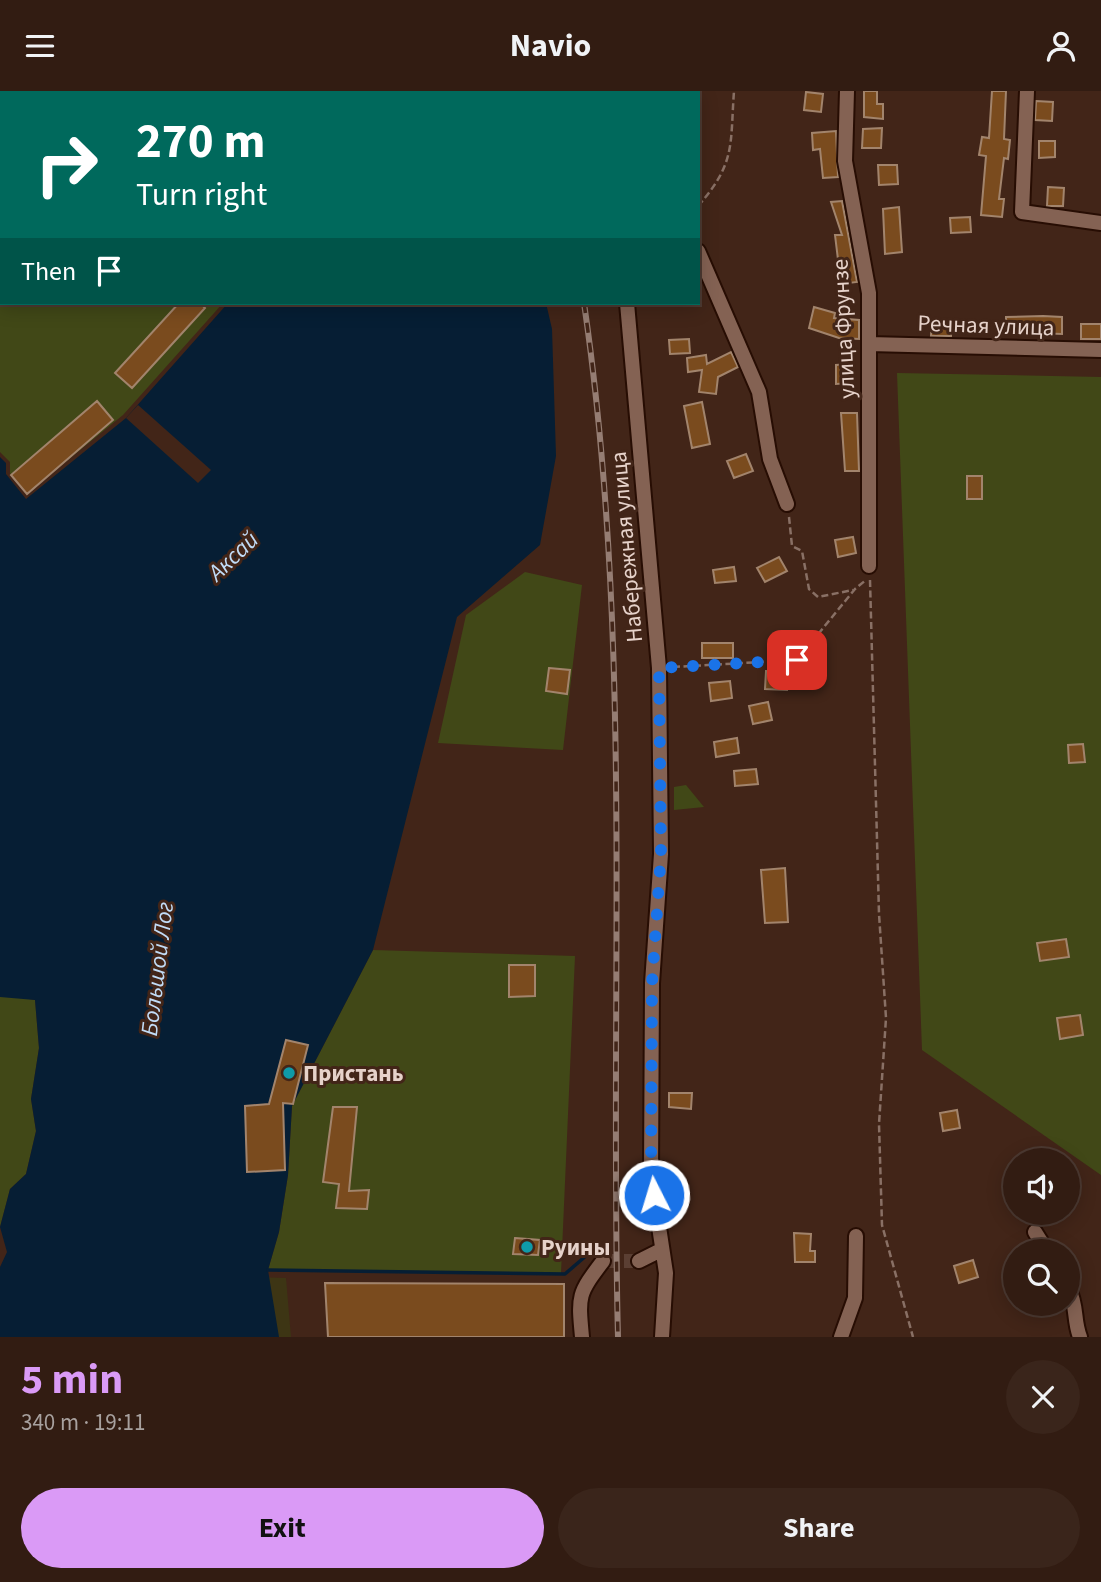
<!DOCTYPE html>
<html lang="en">
<head>
<meta charset="utf-8">
<style>
  :root { --surface:#321c12; --page:#3a251b; --text:#f1f3f6; --muted:#a8a19f; --line:#4d3a32; --accent:#da9af6 }
  body { margin:0; font-family:"Source Sans 3",sans-serif; background:var(--page); color:var(--text); height:100vh; display:flex; flex-direction:column; font-size:26px; white-space:nowrap }
  * { box-sizing:border-box; margin:0 }
  p { font-size:23px; color:var(--muted) }
  .icon { flex:none; width:38px; height:38px; fill:none; stroke:currentColor; stroke-width:2; stroke-linecap:round; stroke-linejoin:round }
  .map { position:relative; height:1246px; overflow:hidden }
  .details { display:flex; flex-direction:column; background:var(--surface); flex:1 }
  .details>* { flex:none }
  .hud { position:absolute; left:0px; top:0px; width:700px; height:214px; box-shadow:0 4px 18px #0003,0 0 0 2px var(--line); background:#00695c; color:#fff; overflow:hidden }
  .controls { position:absolute; left:1003px; top:1057px; display:grid; gap:14px }
  .controls a { display:grid; place-items:center; width:77px; height:77px; border-radius:50%; background:var(--surface); box-shadow:0 4px 18px #0003,0 0 0 2px var(--line); font-size:35px }
  .pin { position:absolute; display:grid; place-items:center; width:60px; height:60px; color:#fff; margin:-30px; border-radius:14px; box-shadow:0 4px 10px #0006 }
  .me { position:absolute; width:77px; margin:-38px; rotate:355deg; stroke-linejoin:round; filter:drop-shadow(0 0 5px #0008) }
  .turn { display:flex; align-items:center; gap:24px; height:147px; padding:0 21px; font-size:32px }
  .turn .icon { width:91px; height:91px; stroke-width:2.5 }
  .turn b { display:block; font-size:49px; line-height:60px }
  .then { display:flex; align-items:center; height:66px; padding:0 21px; background:#0003; gap:14px; font-size:26px }
  .round { display:grid; place-items:center; flex:none; width:74px; height:74px; border-radius:37px; background:var(--page) }
  .headline { display:flex; align-items:center; justify-content:space-between; height:119px; padding:0 21px }
  h1 { font-size:42px; font-weight:700; line-height:52px; color:var(--accent) }
  .cta { display:flex; gap:14px; margin-top:auto; padding:14px 21px }
  .cta a { flex:1; height:80px; border-radius:42px; background:var(--accent); color:#111; font-size:28px; font-weight:700; line-height:80px; text-align:center }
  .cta a+a { background:var(--page); color:var(--text) }
  header { display:flex; justify-content:space-between; align-items:center; height:91px; padding:0 21px; background:var(--surface); font-size:32px; font-weight:700 }
  .map>svg:first-child { display:block }
  .green { fill:#414817 }
  .sand { fill:#3d3514 }
  .water { fill:#061e34 }
  .pier { fill:#422518 }
  .lines { fill:none; stroke-linecap:round; stroke-linejoin:round }
  .stream { stroke:#061e34; stroke-width:3.5 }
  .building { fill:#7a4b1e; stroke:#a2846c; stroke-width:2 }
  .minor-tunnel { stroke:#5b3f33; stroke-width:14; stroke-dasharray:14 7; stroke-linecap:butt }
  .minor-casing { stroke:#270d03; stroke-width:18 }
  .path { stroke:#897065; stroke-width:2.5; stroke-dasharray:7 3.5; stroke-linecap:butt }
  .minor { stroke:#846253; stroke-width:14 }
  .rail-casing { stroke:#957d73; stroke-width:6 }
  .rail { stroke:#422518; stroke-width:3.5; stroke-dasharray:10; stroke-linecap:butt }
  .route { stroke:#1a73e8; stroke-width:12; stroke-dasharray:0 21.6 }
  .culture-dot { fill:#0f9aa8; stroke:#422518; stroke-width:2.5 }
  .labels { text-anchor:middle; stroke-width:6; stroke-linejoin:round; paint-order:stroke }
  .street-label { font-size:23px; fill:#e6d2ca; stroke:#422518 }
  .poi-label { font-size:23px; font-weight:bold; fill:#e6d2ca; stroke:#422518; text-anchor:start }
  .water-label { font-size:24px; font-style:italic; fill:#c1dcf7; stroke:#422518 }
</style>
</head>
<body>
<header><svg class="icon" aria-label="menu" viewBox="0 0 24 24"><path d="M4 6h16M4 12h16M4 18h16"/></svg>Navio<svg class="icon" aria-label="person" viewBox="0 0 24 24"><circle cx="12" cy="8" r="4"/><path d="M4 21q1-7 8-7t8 7"/></svg></header>
<div class="map">
<svg width="1101" height="1246" viewBox="0 0 1101 1246">
  <rect width="100%" height="100%" fill="#422518"/>
  <path class="green" d="M 0,0 L 292,0 L 2,2 L 2,212 L 223,212 L 123,324 L 26,403 L 10,382 L 10,371 L 0,361 Z
    M 897,282 L 1101,286 L 1101,1084 L 922,959 Z
    M 525,481 L 582,494 L 563,659 L 438,652 L 466,524 Z
    M 686,694 L 704,716 L 674,719 L 674,696 Z
    M 373,859 L 575,865 L 561,1182 L 268,1179 L 279,1141 L 288,1084 L 292,1015 Z
    M 4,904 L 35,909 L 39,957 L 31,1008 L 36,1040 L 26,1083 L 10,1098 L 0,1136 L 0,906 Z"/>
  <path class="sand" d="M 255,1186 L 286,1187 L 291,1246 L 264,1246 Z"/>
  <path class="water" d="M 228,212 L 546,212 L 552,238 L 556,365 L 540,454 L 457,526 L 373,859 L 292,1015 L 288,1084 L 279,1141 L 268,1179 L 279,1246 L 0,1246 L 0,1176 L 7,1161 L 0,1136 L 10,1098 L 26,1083 L 36,1040 L 31,1008 L 39,957 L 35,909 L 0,906 L 0,366 L 6,372 L 6,383 L 26,408 L 126,327 Z"/>
  <path class="pier" d="M 138,314 L 211,379 L 198,392 L 126,327 Z"/>
  <g class="lines">
    <path class="stream" d="M 268,1179 L 565,1183 L 587,1164 L 601,1165"/>
  </g>
  <path class="building" d="M 864,0 L 877,0 L 877,13 L 883,13 L 883,28 L 864,26 Z
    M 992,0 L 1006,0 L 1004,48 L 1010,49 L 1008,68 L 1004,67 L 999,108 L 1004,108 L 1002,126 L 981,124 L 986,65 L 979,64 L 982,46 L 989,47 Z
    M 806,1 L 823,3 L 821,21 L 804,19 Z
    M 1036,10 L 1053,11 L 1052,30 L 1035,29 Z
    M 882,37 L 881,57 L 862,57 L 863,38 Z
    M 836,40 L 838,86 L 823,87 L 820,58 L 813,59 L 812,42 Z
    M 1039,50 L 1055,50 L 1055,66 L 1039,67 Z
    M 878,74 L 897,74 L 898,93 L 879,94 Z
    M 1048,96 L 1064,97 L 1063,115 L 1047,115 Z
    M 842,110 L 857,191 L 841,193 L 835,144 L 842,144 L 831,111 Z
    M 899,116 L 902,161 L 885,163 L 883,118 Z
    M 970,126 L 971,141 L 951,142 L 950,127 Z
    M 179,212 L 200,212 L 205,217 L 132,297 L 115,282 Z
    M 814,216 L 835,222 L 834,227 L 859,229 L 859,248 L 839,247 L 809,237 Z
    M 1043,225 L 1062,226 L 1062,243 L 1006,241 L 1006,226 Z
    M 932,229 L 952,230 L 951,245 L 931,245 Z
    M 1081,233 L 1101,233 L 1101,248 L 1081,248 Z
    M 689,248 L 690,262 L 670,263 L 669,249 Z
    M 731,261 L 738,276 L 718,286 L 716,303 L 699,301 L 702,279 L 688,281 L 687,267 L 706,264 L 707,273 Z
    M 850,273 L 850,292 L 836,293 L 836,274 Z
    M 97,310 L 113,329 L 27,403 L 11,384 Z
    M 702,311 L 710,353 L 692,357 L 684,315 Z
    M 841,322 L 857,322 L 859,380 L 845,380 Z
    M 746,363 L 753,380 L 734,387 L 727,370 Z
    M 967,385 L 982,385 L 982,408 L 967,408 Z
    M 853,446 L 856,462 L 838,466 L 835,449 Z
    M 779,466 L 787,480 L 765,491 L 757,477 Z
    M 734,476 L 736,490 L 715,492 L 713,479 Z
    M 702,552 L 733,552 L 733,567 L 702,567 Z
    M 549,577 L 570,579 L 567,603 L 546,600 Z
    M 766,580 L 788,581 L 787,599 L 765,598 Z
    M 730,590 L 732,607 L 711,610 L 709,592 Z
    M 768,611 L 772,629 L 753,633 L 749,615 Z
    M 737,647 L 739,662 L 716,666 L 714,651 Z
    M 1083,653 L 1085,671 L 1069,672 L 1068,654 Z
    M 756,678 L 758,693 L 735,695 L 734,680 Z
    M 785,777 L 788,831 L 765,832 L 761,779 Z
    M 1066,848 L 1069,866 L 1040,870 L 1037,852 Z
    M 509,874 L 535,874 L 535,905 L 509,906 Z
    M 1080,924 L 1083,944 L 1060,948 L 1057,927 Z
    M 286,949 L 308,954 L 293,1013 L 283,1012 L 285,1079 L 247,1081 L 245,1015 L 269,1013 Z
    M 669,1002 L 692,1002 L 691,1018 L 669,1016 Z
    M 333,1016 L 357,1016 L 349,1100 L 369,1099 L 367,1118 L 336,1117 L 339,1093 L 323,1091 Z
    M 957,1019 L 960,1037 L 943,1040 L 940,1022 Z
    M 794,1142 L 811,1143 L 810,1160 L 815,1160 L 815,1171 L 795,1171 Z
    M 515,1147 L 540,1149 L 538,1164 L 513,1163 Z
    M 973,1169 L 978,1186 L 959,1192 L 954,1175 Z
    M 325,1192 L 564,1193 L 564,1246 L 328,1246 Z"/>
  <g class="lines">
    <path class="minor-tunnel" d="M 603,1170 L 639,1170"/>
    <defs>
      <path id="minor" d="M 587,0 L 587,2
        M 847,0 L 845,70 L 869,202 L 869,475
        M 1027,0 L 1022,121 L 1101,132
        M 698,160 L 759,301 L 770,368 L 787,413
        M 627,212 L 659,577 L 661,763 L 652,892 L 651,1083 L 666,1182 L 662,1246
        M 869,253 L 1101,259
        M 1035,1141 L 1047,1160
        M 639,1170 L 661,1159
        M 1068,1196 C 1078,1216 1073,1228 1080,1246
        M 582,1246 C 578,1204 578,1203 603,1170
        M 841,1246 L 855,1207 L 856,1145"/>
    </defs>
    <use href="#minor" class="minor-casing"/>
    <path class="path" d="M 315,2 L 323,0
      M 698,115 C 736,72 730,54 734,0
      M 789,426 L 792,455 L 802,460 L 809,498 L 818,506 L 853,499
      M 870,489 L 879,823 L 886,927 L 879,1033 L 882,1134 L 913,1246
      M 673,576 L 797,569 L 855,498 L 866,489"/>
    <use href="#minor" class="minor"/>
    <defs>
      <path id="rail" d="M 558,0 L 558,2
        M 584,212 C 634,553 609,902 618,1246"/>
    </defs>
    <use href="#rail" class="rail-casing"/>
    <use href="#rail" class="rail"/>
  </g>
  <g class="lines">
    <path class="route" d="M 654,1104 L 651,1083 L 652,892 L 661,763 L 659,577 L 797,569"/>
  </g>
  <g class="culture-dot">
    <circle cx="289" cy="982" r="7"/>
    <circle cx="527" cy="1156" r="7"/>
  </g>
  <g class="labels">
    <g class="street-label">
      <text transform="translate(986 234) rotate(2)" y="8">Речная улица</text>
      <text transform="translate(843 238) rotate(-93)" y="8">улица Фрунзе</text>
      <text transform="translate(626 456) rotate(-95)" y="8">Набережная улица</text>
    </g>
    <g class="poi-label">
      <text x="303" y="990">Пристань</text>
      <text x="541" y="1164">Руины</text>
    </g>
    <g class="water-label">
      <text transform="translate(233 465) rotate(-44)" y="8">Аксай</text>
      <text transform="translate(157 878) rotate(-83)" y="8">Большой Лог</text>
    </g>
  </g>
</svg>
<div class="controls">
<a><svg class="icon" aria-label="sound" viewBox="0 0 24 24"><path d="M4 9h4l5-4v14l-5-4H4zM17 9q2 3 0 6"/></svg></a>
<a><svg class="icon" aria-label="search" viewBox="0 0 24 24"><circle cx="10" cy="10" r="6"/><path d="M15 15l6 6"/></svg></a>
</div>
<div class="pin" style="left:797px;top:569px;background:#d93025"><svg class="icon" aria-label="arrive" viewBox="0 0 24 24"><path d="M6 21V4h12l-3 4 3 4H6"/></svg></div>
<svg class="me" style="left:654px;top:1104px" viewBox="-20 -20 40 40"><circle r="17" fill="#1a73e8" stroke="#fff" stroke-width="3"/><path d="M0-11L8 9 0 5-8 9z" fill="#fff"/></svg>
<div class="hud">
<div class="turn"><svg class="icon" aria-label="right" viewBox="0 0 24 24"><path d="M7 20v-9h11M14 6l5 5-5 5"/></svg><div><b>270 m</b>Turn right</div></div>
<div class="then">Then<svg class="icon" aria-label="arrive" viewBox="0 0 24 24"><path d="M6 21V4h12l-3 4 3 4H6"/></svg></div>
</div>
</div>
<section class="details">
<div class="headline"><div><h1>5 min</h1><p>340 m · 19:11</p></div><a class="round"><svg class="icon" aria-label="close" viewBox="0 0 24 24"><path d="M6 6l12 12M18 6L6 18"/></svg></a></div>
<div class="cta"><a>Exit</a><a>Share</a></div>
</section>
</body>
</html>
